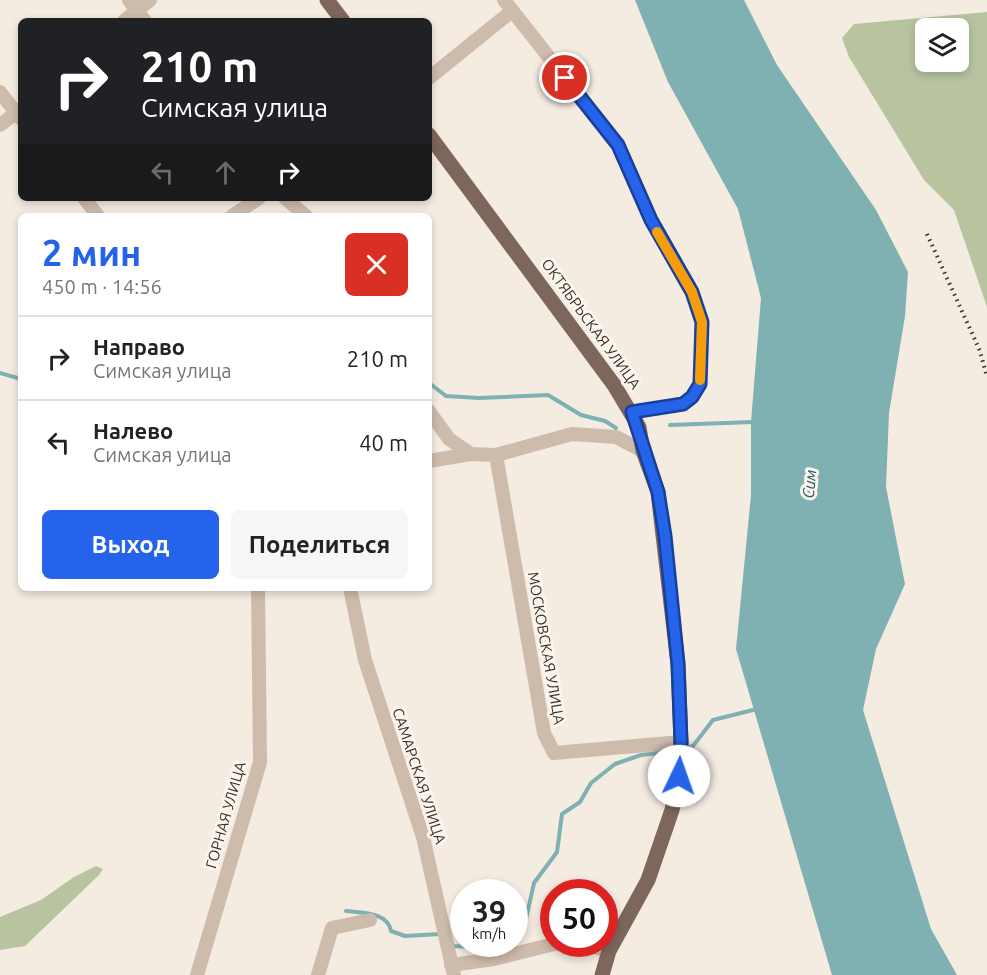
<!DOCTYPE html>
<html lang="ru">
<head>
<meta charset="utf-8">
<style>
  :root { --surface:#fff; --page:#f6f6f6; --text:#222; --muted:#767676; --line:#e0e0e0; --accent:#2563eb }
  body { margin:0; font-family:Ubuntu,sans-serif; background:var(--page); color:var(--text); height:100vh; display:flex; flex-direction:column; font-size:22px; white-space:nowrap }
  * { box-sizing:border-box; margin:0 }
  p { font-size:20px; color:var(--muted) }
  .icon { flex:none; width:33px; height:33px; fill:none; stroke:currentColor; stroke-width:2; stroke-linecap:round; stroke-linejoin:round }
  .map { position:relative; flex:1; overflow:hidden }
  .sheet { position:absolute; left:18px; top:213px; width:414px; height:378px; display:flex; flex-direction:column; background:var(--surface); border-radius:9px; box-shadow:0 3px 9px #0003 }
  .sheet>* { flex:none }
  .hud { position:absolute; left:18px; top:18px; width:414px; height:183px; border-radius:9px; box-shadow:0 3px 9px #0003; background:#202124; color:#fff; overflow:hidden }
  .buttons { position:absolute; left:915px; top:18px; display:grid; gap:12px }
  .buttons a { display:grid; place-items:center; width:54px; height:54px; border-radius:9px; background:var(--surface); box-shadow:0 3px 9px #0003; font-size:30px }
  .speed { position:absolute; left:450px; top:879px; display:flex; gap:12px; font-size:30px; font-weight:700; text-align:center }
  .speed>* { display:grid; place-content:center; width:78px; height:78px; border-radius:50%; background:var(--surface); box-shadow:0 3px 9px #0003; line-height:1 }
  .speed small { font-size:15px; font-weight:400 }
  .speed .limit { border:9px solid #d22; background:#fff; color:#111 }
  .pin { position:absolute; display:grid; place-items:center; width:51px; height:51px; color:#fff; margin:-26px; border:3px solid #fff; border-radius:50%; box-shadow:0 2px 6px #0007 }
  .me { position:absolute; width:66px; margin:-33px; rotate:3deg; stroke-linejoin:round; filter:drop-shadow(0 0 4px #0008) }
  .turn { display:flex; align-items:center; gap:21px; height:126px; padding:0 24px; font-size:27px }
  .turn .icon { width:78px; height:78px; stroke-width:2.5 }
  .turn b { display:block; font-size:42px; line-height:51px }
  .lanes { display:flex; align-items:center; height:57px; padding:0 24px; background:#0003; justify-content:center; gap:30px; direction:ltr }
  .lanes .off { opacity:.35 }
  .round { display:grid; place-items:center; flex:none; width:63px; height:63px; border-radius:9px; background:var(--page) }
  .overview { display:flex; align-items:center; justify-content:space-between; height:102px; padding:0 24px }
  h1 { font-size:36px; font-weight:700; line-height:45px; color:var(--accent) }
  .button { display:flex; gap:12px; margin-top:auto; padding:12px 24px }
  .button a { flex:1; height:69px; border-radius:9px; background:var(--accent); color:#fff; font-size:24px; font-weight:700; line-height:69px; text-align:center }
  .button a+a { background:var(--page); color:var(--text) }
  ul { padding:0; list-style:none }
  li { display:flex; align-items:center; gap:18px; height:84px; padding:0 24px; border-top:2px solid var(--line) }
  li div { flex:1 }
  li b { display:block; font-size:22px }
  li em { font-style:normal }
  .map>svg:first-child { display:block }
  .green { fill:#b8c4a0; fill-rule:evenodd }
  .water { fill:#7fb0b2 }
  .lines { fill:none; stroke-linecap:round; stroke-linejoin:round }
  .stream { stroke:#7fb0b2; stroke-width:4 }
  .minor { stroke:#cdbbac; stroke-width:14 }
  .major { stroke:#7d675c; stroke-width:15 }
  .rail { stroke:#3b302b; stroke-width:4; stroke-dasharray:1.5 4.5; stroke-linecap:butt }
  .route-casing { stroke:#184099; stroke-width:15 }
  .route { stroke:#2563eb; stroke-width:10 }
  .slow { stroke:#f59e0b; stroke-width:10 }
  .labels { text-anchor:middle; stroke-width:6; stroke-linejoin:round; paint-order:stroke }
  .street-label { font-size:15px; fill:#3b302b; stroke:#fbf5ee }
  .water-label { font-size:16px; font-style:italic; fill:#1f5a5e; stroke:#fbf5ee }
</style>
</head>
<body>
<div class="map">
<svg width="987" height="975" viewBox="0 0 987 975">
  <rect width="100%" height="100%" fill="#f4ebe1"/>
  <path class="green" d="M 987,12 L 987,307 L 954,210 L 924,180 L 849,57 L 842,38 L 854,24 ZM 926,28 L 958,28 L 958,62 L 926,62 Z
    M 96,866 L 103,869 L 99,875 L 25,946 L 0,950 L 0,917 L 41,900 L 74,877 Z"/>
  <path class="water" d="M 635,0 L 744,0 L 777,65 L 876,210 L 908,272 L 905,316 L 889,413 L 886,487 L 905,584 L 876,649 L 863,710 L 931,929 L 957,975 L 832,975 L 736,649 L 751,495 L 751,422 L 761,298 L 738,209 L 668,82 Z"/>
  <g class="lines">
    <path class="stream" d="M 0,373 L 21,379
      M 429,383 L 446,396 L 479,398 L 548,395 L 581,415 L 605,421 L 616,428
      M 670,425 L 753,422
      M 686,748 L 693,746 L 713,720 L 757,709
      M 346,911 C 362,913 388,912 391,931 L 405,936 L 440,934
      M 514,924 L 526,919 L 534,883 L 557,852 L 562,814 L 580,802 L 591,783 L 615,764 L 641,755 L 676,751
      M 452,943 L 453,946 L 471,947 L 478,944"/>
    <path class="minor" d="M 129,0 L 145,21
      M 504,0 L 618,145 L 651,220 L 692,292 L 702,322 L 700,384 L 692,397 L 683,404 L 632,412
      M 124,21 L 150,0
      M 429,78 L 512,11
      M 0,92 L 21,119
      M 0,125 L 21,109
      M 84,198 L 98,216
      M 285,198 L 306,216
      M 232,216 L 259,198
      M 429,411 L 449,439 L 471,454
      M 496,455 L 544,733 L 554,753 L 681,742
      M 429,461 L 471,454 L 496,455 L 572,434 L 616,437 L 643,451
      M 350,588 L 365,660 L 423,837 L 454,975
      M 583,944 L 609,951
      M 451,965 L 494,959 L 554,944
      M 197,975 L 260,762 L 258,588
      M 318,975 L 332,928 L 370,920"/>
    <path class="major" d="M 327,0 L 343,21
      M 429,135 L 614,385 L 639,427 L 643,451 L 658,492 L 678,664 L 681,742 L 679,776 L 672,810 L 648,880 L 609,951 L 602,975"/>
    <path class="rail" d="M 927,234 L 980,351 L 987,377"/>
  </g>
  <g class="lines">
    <defs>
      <path id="route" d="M 565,78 L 618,145 L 651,220 L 692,292 L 702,322 L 700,384 L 692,397 L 683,404 L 632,412 L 658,492 L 665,536 L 678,664 L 681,742 L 679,776"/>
    </defs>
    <use href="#route" class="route-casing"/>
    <use href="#route" class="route"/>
    <path class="slow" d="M 657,232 L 692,292 L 702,322 L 700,380"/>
  </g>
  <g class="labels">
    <g class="street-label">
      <text transform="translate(591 324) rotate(54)" y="5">ОКТЯБРЬСКАЯ УЛИЦА</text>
      <text transform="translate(546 648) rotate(80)" y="5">МОСКОВСКАЯ УЛИЦА</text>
      <text transform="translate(419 776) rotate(72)" y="5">САМАРСКАЯ УЛИЦА</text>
      <text transform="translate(226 815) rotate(-74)" y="5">ГОРНАЯ УЛИЦА</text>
    </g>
    <g class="water-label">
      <text transform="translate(809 484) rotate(-84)" y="6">Сим</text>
    </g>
  </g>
</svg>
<div class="buttons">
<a><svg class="icon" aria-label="layers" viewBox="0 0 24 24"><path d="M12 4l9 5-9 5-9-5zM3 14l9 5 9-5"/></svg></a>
</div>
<div class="speed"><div>39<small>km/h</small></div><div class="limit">50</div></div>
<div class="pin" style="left:565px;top:78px;background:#d93025"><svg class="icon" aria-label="arrive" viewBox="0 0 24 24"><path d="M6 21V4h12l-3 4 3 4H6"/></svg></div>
<svg class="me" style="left:679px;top:776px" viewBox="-20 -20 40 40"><circle r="19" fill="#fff"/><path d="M0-13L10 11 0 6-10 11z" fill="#2563eb"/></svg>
<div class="hud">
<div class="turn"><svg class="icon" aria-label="right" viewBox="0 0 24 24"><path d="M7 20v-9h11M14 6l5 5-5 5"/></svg><div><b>210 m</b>Симская улица</div></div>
<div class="lanes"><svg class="icon off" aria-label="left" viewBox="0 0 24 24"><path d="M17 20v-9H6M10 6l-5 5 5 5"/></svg><svg class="icon off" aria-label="ahead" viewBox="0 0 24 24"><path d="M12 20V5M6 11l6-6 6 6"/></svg><svg class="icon" aria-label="right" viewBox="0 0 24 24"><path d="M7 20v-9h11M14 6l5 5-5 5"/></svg></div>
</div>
<section class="sheet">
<div class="overview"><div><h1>2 мин</h1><p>450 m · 14:56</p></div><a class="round" style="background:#d93025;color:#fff"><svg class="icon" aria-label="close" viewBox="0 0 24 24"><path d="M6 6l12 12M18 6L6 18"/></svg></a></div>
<ul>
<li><svg class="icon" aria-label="right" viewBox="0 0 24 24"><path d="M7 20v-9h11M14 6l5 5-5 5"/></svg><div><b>Направо</b><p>Симская улица</p></div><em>210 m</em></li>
<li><svg class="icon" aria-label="left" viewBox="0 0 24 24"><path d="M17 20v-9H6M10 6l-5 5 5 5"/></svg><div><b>Налево</b><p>Симская улица</p></div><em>40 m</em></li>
</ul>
<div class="button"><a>Выход</a><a>Поделиться</a></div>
</section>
</div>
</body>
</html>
